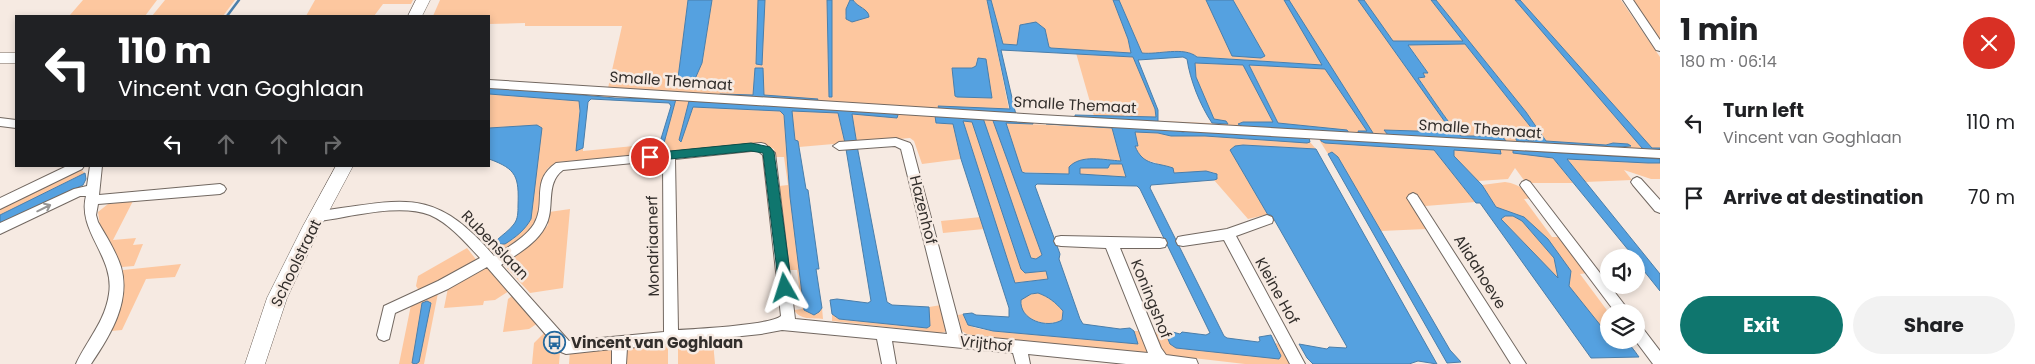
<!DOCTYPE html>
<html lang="en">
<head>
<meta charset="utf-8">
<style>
  :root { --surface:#fff; --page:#f2f2f2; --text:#202124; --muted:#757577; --accent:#0f766e }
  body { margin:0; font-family:Poppins,sans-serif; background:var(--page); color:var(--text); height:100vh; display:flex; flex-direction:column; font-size:19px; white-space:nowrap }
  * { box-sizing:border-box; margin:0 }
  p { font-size:16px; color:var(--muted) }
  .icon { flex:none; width:28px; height:28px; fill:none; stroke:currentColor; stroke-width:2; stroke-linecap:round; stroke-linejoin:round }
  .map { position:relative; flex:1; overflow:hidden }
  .panel { display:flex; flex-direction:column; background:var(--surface); width:375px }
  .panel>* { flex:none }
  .hud { position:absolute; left:15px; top:15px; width:475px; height:152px; border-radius:0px; box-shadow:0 2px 8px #0003; background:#202124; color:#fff; overflow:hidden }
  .fabs { position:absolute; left:1600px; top:249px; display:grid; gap:10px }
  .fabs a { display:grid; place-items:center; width:45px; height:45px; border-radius:50%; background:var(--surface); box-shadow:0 2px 8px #0003; font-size:25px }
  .pin { position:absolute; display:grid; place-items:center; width:42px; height:42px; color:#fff; margin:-21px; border:2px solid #fff; border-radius:50%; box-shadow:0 1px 5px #0007 }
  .me { position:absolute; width:55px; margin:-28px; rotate:354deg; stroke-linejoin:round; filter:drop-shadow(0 0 4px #0008) }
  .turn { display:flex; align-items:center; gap:18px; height:105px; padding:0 20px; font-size:22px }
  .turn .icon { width:65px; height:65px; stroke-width:2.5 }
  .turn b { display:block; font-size:35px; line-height:42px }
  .lanes { display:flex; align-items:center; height:48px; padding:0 20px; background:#0003; justify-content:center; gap:25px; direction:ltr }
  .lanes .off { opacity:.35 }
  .round { display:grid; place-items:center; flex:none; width:52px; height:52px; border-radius:26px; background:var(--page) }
  .head { display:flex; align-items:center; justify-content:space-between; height:85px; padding:0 20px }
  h1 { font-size:30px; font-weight:700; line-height:38px }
  .action { display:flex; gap:10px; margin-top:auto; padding:10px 20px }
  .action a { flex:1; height:58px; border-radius:30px; background:var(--accent); color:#fff; font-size:20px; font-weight:700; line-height:58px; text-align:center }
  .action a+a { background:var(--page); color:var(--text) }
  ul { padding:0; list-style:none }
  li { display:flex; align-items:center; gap:15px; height:75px; padding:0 20px }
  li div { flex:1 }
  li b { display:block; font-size:19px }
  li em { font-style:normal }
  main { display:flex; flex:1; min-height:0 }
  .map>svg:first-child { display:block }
  .green { fill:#fdc79f; fill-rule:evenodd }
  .water { fill:#55a1e0; stroke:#4a7eaa; fill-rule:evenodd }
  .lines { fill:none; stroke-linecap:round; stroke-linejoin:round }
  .stream { stroke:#4a7eaa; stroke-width:2.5 }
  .street-casing { stroke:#726861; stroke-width:2 }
  .secondary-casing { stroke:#726861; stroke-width:1 }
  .street { fill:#fff; fill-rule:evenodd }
  .secondary { fill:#fff; fill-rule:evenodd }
  .oneway { stroke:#989695 }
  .route { fill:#0f766e; stroke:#0a4d48 }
  .labels { text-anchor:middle; stroke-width:5; stroke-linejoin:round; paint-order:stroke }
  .street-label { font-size:15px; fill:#322e2b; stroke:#f6eae2 }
  .poi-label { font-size:15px; font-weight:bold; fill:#322e2b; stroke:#f6eae2; text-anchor:start }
</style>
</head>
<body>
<main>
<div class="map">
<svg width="1660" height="364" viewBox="0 0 1660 364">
  <rect width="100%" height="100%" fill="#f6eae2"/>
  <path class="green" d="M 83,0 L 157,0 L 145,16 L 51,16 L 70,15 Z
    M 165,0 L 235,0 L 223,16 L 152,16 Z
    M 315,0 L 413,0 L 411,4 L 383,4 L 374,16 L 306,16 Z
    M 440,0 L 688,0 L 678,78 L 695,79 L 702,63 L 712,0 L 758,0 L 756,64 L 765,0 L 827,0 L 829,97 L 832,97 L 832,0 L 850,0 L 845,17 L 864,9 L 856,5 L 853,0 L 987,0 L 1009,110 L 1016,114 L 1227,124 L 1226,121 L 1214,119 C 1208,105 1192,77 1195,63 L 1243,65 L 1273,122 L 1243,122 L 1238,124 L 1347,130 L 1278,123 L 1249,65 L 1325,69 L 1370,134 L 1289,0 L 1358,0 L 1445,122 L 1448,132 L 1385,130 L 1489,141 L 1502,136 L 1461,136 C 1454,132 1426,89 1418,78 L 1425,76 L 1423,73 L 1428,73 L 1408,44 L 1465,44 L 1537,135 L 1538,139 L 1517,141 L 1608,148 L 1630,146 L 1628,144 L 1613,143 L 1606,145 L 1546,141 L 1526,112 L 1436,0 L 1515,0 L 1642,148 L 1660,151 L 1660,159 L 1516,150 L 1553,158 L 1573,183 L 1526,183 L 1515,168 L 1508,179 L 1478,181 L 1454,156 L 1454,150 L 1194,129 L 1183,132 L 1174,131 L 1158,127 L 993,119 L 1042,255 L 1036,260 L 1031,258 L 983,118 L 935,122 L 938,124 L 953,124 L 961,159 L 922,164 L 914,141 L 910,138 L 856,143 L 852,113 L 897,118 L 897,115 L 886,112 L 689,101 L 679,140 L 681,142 L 693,107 L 780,111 L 784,115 L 790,197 L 819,312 L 822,308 L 823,319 C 812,318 800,320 794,310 L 802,309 L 797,270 L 790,270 L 779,186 L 788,185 L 784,157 L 776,157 L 774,149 L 760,143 L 558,162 L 548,168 L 542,178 L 537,220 L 534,228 L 507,247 L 498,252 L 491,253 L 480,241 L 487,237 L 493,243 L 497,240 L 500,244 L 514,239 L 536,125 L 489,128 L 489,94 L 580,101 L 577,151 L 583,148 L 583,151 L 664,143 L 676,99 L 606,97 L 489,87 L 489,81 L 608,88 L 622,26 L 525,26 L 525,23 L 489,24 L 489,16 L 433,16 ZM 977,59 L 988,76 L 992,98 L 958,97 L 955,96 L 952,68 L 972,68 L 976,66 ZM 762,68 L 764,95 L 818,99 L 750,95 L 753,95 L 755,69 Z
    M 991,0 L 1113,0 L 1128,39 L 1131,53 L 1051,48 L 1049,47 L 1045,29 L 1026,24 L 1020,25 L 1018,45 L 1002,44 Z
    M 1119,0 L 1206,0 L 1232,55 L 1265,56 L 1233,0 L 1284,0 L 1323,65 L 1142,53 Z
    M 1364,0 L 1431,0 L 1463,41 L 1392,41 Z
    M 1520,0 L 1621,0 L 1660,57 L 1660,148 L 1652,148 Z
    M 1632,0 L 1660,0 L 1660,41 Z
    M 1076,53 L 1133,57 L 1155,109 L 1156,117 L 1094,116 Z
    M 794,110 L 838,113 L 845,143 L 799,147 L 798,141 L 795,140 L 792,111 Z
    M 963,121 L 972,121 L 1021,269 L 1025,273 L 1046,271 L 1049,279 L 1015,283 Z
    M 1006,123 L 1112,128 L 1121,161 L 1083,159 L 1070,174 L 1022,172 Z
    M 1135,132 L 1158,133 L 1172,136 L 1205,136 L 1310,142 L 1316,149 L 1243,145 L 1230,150 L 1268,215 L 1270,214 L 1275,221 L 1271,223 L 1265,215 L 1248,219 L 1214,180 L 1218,176 L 1213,172 L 1174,173 L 1154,162 L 1144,161 L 1138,155 L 1134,146 L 1138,145 Z
    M 1318,138 L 1434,150 L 1475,202 L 1413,207 L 1426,229 L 1381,231 L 1338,157 L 1328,154 Z
    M 1567,158 L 1660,163 L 1660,179 L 1651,179 L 1624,170 L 1632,180 L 1585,182 Z
    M 1110,164 L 1122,164 L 1126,178 L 1080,175 L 1080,168 L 1108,168 Z
    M 80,169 L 85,173 L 0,215 L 0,206 Z
    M 1505,182 C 1516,183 1526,190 1533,198 L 1524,199 L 1552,237 L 1562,237 L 1588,273 L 1580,274 L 1609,313 L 1609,336 L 1569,286 L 1571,271 L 1524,217 L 1496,207 L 1482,185 Z
    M 133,201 L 113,240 L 136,238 L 133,245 L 143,244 L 134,266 L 122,267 L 100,226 L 98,212 L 108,204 Z
    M 570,209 L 563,288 L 530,293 L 504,265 L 505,261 L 543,231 L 548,225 L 549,212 Z
    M 1505,216 L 1513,216 L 1522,221 L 1554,258 L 1558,279 L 1501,219 Z
    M 981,217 L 984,229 L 943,233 L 941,221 Z
    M 467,248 L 478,262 L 420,292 L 416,286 L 418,276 Z
    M 181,264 L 175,277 L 146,279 L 122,330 L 111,331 L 123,282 L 123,270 Z
    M 482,268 L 490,269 L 509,291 L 495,300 L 484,301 L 483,305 L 444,308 L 448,288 Z
    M 438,293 L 424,364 L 399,364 L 411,305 Z
    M 1038,293 C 1049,297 1055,302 1063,311 L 1062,320 C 1047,328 1019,320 1021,300 L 1024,296 Z
    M 512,296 L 538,323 L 529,329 L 503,332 L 508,299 Z
    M 941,305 L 946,327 L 945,332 L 941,333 L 832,321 L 832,314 L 839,319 L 927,328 L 930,326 L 929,307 Z
    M 963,314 C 968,330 978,328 992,331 L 1138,343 L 1134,331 L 1143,331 L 1149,352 L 1147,354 L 970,336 L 962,331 L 958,315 Z
    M 546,331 L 560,352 L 559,364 L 532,364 L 534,343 Z
    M 1155,332 L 1168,332 L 1166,334 L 1280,352 L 1275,343 L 1284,345 L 1292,364 L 1245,364 L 1167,355 L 1163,353 Z
    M 668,340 L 668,364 L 622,364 L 622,345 Z
    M 713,342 L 715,364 L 678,364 L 678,345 Z
    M 616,345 L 616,364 L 569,364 L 570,350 Z"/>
  <path class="water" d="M 688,0 L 712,0 L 702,63 L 695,79 L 678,78 Z
    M 758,0 L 765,0 L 762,65 L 756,64 Z
    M 827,0 L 832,0 L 832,97 L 829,97 Z
    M 850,0 L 853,0 C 857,7 869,9 869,17 L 852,22 L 846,19 L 846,9 Z
    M 987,0 L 991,0 L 1003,44 L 1017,45 L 1020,25 L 1036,22 L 1045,29 L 1049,47 L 1051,48 L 1131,53 L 1128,39 L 1113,0 L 1119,0 L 1142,53 C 1158,55 1184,46 1197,57 L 1322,65 L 1284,0 L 1289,0 L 1373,133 L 1359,134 L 1358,131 L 1367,131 L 1325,69 L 1249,65 L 1278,123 L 1347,130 L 1349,133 L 1243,127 L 1238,124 L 1243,122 L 1273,122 L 1243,65 L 1195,63 L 1196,77 L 1214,119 L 1226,121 L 1228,124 L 1212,123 C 1200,105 1190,80 1187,59 L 1183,57 L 1138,60 L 1158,110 L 1158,122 L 1075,117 L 1075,115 L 1156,117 L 1155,109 L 1133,57 L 1001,50 L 1016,115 L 940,110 L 938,106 L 1010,109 Z
    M 1206,0 L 1233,0 L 1265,56 L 1261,58 L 1232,56 Z
    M 1358,0 L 1364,0 L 1393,41 L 1463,41 L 1431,0 L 1436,0 L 1526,112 L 1546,141 L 1606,145 L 1613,143 L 1628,144 L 1631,146 L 1608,148 L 1517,141 L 1514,136 L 1532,141 L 1538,139 L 1537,135 L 1465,44 L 1408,45 L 1428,73 L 1423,73 L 1425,77 L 1418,78 C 1426,89 1454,132 1461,136 L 1502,136 L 1506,141 L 1388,135 L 1384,130 L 1448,132 L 1445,122 Z
    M 1515,0 L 1520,0 L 1652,148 L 1660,148 L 1660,151 L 1647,151 L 1642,148 Z
    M 978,58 L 986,59 L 992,98 L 957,97 L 955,96 L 952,68 L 972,68 L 976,66 Z
    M 755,68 L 763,68 L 764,95 L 818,99 L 817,101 L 717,96 L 720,94 L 753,95 Z
    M 489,87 L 615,98 L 676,99 L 664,143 L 660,142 L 671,106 L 669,103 L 591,99 L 588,102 L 583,148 L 576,151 L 580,111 L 579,101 L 489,94 Z
    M 689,101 L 886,112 L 898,115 L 897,118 L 852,114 L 858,151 L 887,302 L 892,305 L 929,307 L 930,326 L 927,328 L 839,319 L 832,314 L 830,300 L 837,299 L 868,303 L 871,301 L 845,143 L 838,113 L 792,111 L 795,140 L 798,141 L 806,189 L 808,190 L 819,269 L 816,269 L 822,308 L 819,312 L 814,315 L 804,310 L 790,197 L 784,115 L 780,111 L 693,107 L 681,142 L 679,140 Z
    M 935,116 L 983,118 L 1031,258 L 1036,259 L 1042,255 L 992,118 L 1033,121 L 1033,124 L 1006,123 L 1022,172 L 1025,173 L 1069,174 L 1069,167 C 1081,154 1104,160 1121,161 L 1112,128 L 1046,124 L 1046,121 L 1158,127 L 1183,132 L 1194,129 L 1309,138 L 1310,142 L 1307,143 L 1205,136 L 1171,136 L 1158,133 L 1135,132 L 1138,146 L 1135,146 C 1143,166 1156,162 1173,168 L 1174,173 L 1206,171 L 1217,174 L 1217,179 L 1214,180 L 1151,185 L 1150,188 L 1224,336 L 1227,338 L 1258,342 L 1260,341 L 1259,337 L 1271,335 L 1281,356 L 1279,359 L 1176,348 L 1170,344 L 1166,334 L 1169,331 L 1180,334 L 1182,332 L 1206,335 L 1210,333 L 1140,189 L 1137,186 L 1037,184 L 1035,186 L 1060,254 L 1059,259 L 1080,319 L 1083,324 L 1120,329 L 1130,328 L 1134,331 L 1138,344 L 993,331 L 968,325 L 963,314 L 972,313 L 976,315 L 1009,317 L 1009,308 L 961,159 L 953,124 L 936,123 ZM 963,121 L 972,122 L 1021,269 L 1025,273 L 1046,271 L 1048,279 L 1015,283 ZM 1110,164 L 1122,164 L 1126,177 L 1080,174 L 1080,168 L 1108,168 ZM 1038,293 C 1049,297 1055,302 1063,311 L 1062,320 C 1047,329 1019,320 1021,300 L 1031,294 Z
    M 537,125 L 542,128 L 531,219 C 525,230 516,237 505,244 L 500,244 L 497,240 C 502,235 510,230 514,224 C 518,219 518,212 518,206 C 519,177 517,169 489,159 L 489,128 Z
    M 1320,137 L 1500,149 L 1501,154 L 1454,150 L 1454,156 L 1482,185 L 1496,207 L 1524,217 L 1548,239 L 1571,271 L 1569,286 L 1609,336 L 1609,340 C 1628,340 1628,342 1639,357 L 1591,358 L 1480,203 L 1476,203 L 1434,150 L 1325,143 L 1321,141 ZM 1505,216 L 1513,216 L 1522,221 L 1554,258 L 1558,278 L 1501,219 Z
    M 1243,145 L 1316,149 L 1437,364 L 1418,361 L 1409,364 L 1313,364 L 1307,358 L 1299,344 L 1327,349 L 1329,347 L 1346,348 L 1347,347 L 1275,221 L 1271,215 L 1268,215 L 1230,150 L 1235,146 Z
    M 1513,150 L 1660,159 L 1660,163 L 1648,163 L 1567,159 L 1660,274 L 1660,291 L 1636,261 L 1636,258 L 1634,257 L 1553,158 L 1513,153 Z
    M 1332,152 L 1338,157 L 1450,350 L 1461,362 L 1447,363 L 1328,154 Z
    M 85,173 L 86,179 L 83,185 L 0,224 L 0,215 Z
    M 427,301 L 431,303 L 419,362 L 416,364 L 412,363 L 422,303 Z"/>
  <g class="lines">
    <path class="stream" d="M 227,16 L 239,0"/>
    <defs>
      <path id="street" d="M 1623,0 L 1633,0 L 1660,40 L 1660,51 L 1656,50 Z
        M 489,80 L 1040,115 L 1660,150 L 1660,158 L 1040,123 L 489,88 Z
        M 0,118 L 16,120 L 16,128 L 0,126 Z
        M 896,138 L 910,143 L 912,146 L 962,335 L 1148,353 L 1106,248 L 1061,246 L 1056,245 L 1054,241 L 1056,237 L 1061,236 L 1160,238 L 1165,239 L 1167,243 L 1165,247 L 1160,248 L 1120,248 L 1161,348 L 1166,355 L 1196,359 L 1198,364 L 1126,364 L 1028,354 L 1030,364 L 1016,364 L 1013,353 L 892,341 L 896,364 L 882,364 L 877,339 L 782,330 L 761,334 L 627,348 L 626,364 L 612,364 L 612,349 L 566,354 L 561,352 L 487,267 L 448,289 L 395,313 L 389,339 L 384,341 L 379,339 L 377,335 L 384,306 L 438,281 L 480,258 C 465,242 450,224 430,215 C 399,203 351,217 319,221 L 314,219 L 313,216 L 314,213 L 319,211 C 403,201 432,184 494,256 C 508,247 525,238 534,224 C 547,202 530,181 556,163 L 761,143 L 765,144 L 775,153 L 795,319 L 947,334 L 901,149 L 895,146 L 839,150 L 833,146 L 839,142 ZM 751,151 L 758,151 L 763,155 L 781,316 C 771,325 695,329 678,330 L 675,159 ZM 663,160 L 664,332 L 569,341 L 501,265 C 517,254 536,244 545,227 C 556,209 544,184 563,170 Z
        M 67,166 L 84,166 L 82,169 L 0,209 L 0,198 Z
        M 90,166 L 102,166 L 99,195 L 220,184 L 224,186 L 226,189 L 224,192 L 220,194 L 98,204 L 96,215 L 98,222 C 106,236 116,251 121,267 C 131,302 110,336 91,364 L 76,364 C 87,340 105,322 109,294 C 115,257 77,231 86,196 L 80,196 L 0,234 L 0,223 L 74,189 L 87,186 Z
        M 1637,177 L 1641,179 L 1660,200 L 1660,213 L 1655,211 L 1633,185 L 1631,182 L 1633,179 Z
        M 1526,180 L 1530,182 L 1630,312 L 1615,312 L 1522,188 L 1520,185 L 1522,182 Z
        M 1413,193 L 1417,195 L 1526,364 L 1511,364 L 1409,201 L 1407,198 L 1409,195 Z
        M 1267,215 L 1272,217 L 1273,220 L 1272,223 L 1236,236 L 1305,364 L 1290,364 L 1224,240 L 1183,246 L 1178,245 L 1176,241 L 1178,237 L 1183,236 L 1227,229 Z
        M 1636,324 L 1641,326 L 1660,351 L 1660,364 L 1653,364 L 1635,340 Z"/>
      <path id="secondary" d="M 416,0 L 430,0 L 422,16 L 408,16 Z
        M 0,53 L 16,53 L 16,63 L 0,63 Z
        M 336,166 L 353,166 L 321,226 L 287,298 L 265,364 L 245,364 L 267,298 L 303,226 Z"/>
    </defs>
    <use href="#street" class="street-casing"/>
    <use href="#secondary" class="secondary-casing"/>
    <use href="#street" class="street"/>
    <use href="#secondary" class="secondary"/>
  </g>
  <defs><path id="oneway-shaft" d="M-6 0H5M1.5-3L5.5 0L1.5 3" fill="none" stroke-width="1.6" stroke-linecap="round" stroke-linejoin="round" transform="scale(1.25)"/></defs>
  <use class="oneway" href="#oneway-shaft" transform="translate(44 208) rotate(-26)"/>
  <path class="route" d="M 751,143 L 770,147 L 774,152 L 792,288 L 790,292 L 781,292 L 779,288 L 763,153 L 751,151 L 650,161 L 644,157 L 650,153 Z"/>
  <defs>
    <symbol id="bus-ring" viewBox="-11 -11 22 22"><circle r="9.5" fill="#f6eae2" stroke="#24689d" stroke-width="1.5"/><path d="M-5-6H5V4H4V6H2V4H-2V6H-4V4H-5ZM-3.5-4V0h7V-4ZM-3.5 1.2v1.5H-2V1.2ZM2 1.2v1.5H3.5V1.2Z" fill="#24689d"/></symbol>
  </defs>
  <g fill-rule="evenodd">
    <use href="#bus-ring" x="542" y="330" width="25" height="25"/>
  </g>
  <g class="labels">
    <g class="street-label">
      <text transform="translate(671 81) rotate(4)" y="5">Smalle Themaat</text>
      <text transform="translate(1075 105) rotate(3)" y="5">Smalle Themaat</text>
      <text transform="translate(1480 129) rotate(4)" y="5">Smalle Themaat</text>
      <text transform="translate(923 210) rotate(76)" y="5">Hazenhof</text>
      <text transform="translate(495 245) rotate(46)" y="5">Rubenslaan</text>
      <text transform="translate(653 246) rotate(-91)" y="5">Mondriaanerf</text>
      <text transform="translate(296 263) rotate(-64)" y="5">Schoolstraat</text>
      <text transform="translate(1480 272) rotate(58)" y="5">Alidahoeve</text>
      <text transform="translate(1277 291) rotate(61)" y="5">Kleine Hof</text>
      <text transform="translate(1151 299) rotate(68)" y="5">Koningshof</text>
      <text transform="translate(986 344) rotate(6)" y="5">Vrijthof</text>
    </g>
    <g class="poi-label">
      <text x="571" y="348">Vincent van Goghlaan</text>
    </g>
  </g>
</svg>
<div class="fabs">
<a><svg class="icon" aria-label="sound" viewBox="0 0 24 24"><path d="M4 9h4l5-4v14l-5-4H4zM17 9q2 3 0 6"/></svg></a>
<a><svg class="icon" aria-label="layers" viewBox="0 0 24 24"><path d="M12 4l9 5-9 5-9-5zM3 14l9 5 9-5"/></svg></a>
</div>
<div class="pin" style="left:650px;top:157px;background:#d93025"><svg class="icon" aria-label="arrive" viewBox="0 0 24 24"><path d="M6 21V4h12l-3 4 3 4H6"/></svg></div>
<svg class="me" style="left:785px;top:288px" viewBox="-20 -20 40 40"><path d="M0-17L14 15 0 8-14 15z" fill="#0f766e" stroke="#fff" stroke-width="4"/></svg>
<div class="hud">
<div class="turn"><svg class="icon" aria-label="left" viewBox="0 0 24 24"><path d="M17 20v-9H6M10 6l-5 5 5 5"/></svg><div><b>110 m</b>Vincent van Goghlaan</div></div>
<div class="lanes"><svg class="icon" aria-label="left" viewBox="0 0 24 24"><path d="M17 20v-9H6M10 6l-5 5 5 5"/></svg><svg class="icon off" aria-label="ahead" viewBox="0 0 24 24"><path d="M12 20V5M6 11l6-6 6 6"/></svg><svg class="icon off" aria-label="ahead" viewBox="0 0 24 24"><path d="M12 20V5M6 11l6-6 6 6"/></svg><svg class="icon off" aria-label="right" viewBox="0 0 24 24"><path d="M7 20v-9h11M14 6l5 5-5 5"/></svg></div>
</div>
</div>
<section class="panel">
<div class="head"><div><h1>1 min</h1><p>180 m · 06:14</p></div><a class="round" style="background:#d93025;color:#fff"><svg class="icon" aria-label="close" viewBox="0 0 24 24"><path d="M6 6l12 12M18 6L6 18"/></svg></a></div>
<ul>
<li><svg class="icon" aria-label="left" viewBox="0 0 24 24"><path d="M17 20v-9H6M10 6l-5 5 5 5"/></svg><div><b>Turn left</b><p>Vincent van Goghlaan</p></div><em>110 m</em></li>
<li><svg class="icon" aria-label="arrive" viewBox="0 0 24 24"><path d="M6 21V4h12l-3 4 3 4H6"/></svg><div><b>Arrive at destination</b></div><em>70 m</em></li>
</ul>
<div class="action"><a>Exit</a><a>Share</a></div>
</section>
</main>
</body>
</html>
